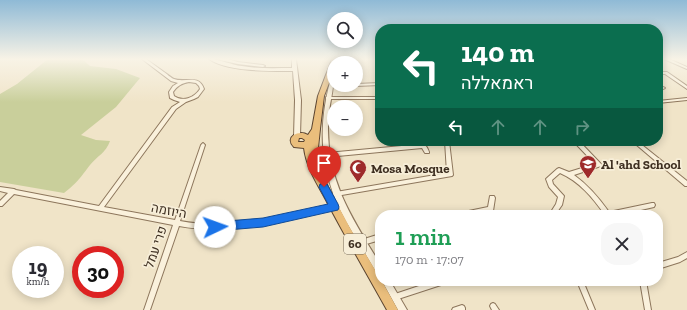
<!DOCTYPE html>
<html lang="en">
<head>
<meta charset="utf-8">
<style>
  :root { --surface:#fff; --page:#f7f7f7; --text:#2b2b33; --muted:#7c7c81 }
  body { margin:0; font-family:"Zilla Slab",Heebo,serif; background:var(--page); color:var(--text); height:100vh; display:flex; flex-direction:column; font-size:15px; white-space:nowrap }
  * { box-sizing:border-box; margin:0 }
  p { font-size:13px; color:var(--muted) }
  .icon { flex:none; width:22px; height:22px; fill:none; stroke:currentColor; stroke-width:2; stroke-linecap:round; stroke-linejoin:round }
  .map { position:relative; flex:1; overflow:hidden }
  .side { position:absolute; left:375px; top:210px; width:288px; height:76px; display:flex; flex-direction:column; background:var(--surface); border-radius:16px; box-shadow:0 2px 10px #0003 }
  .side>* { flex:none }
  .top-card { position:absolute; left:375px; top:24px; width:288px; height:122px; border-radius:16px; box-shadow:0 2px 10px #0003; background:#0b6e4f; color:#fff; overflow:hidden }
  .fabs { position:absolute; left:327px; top:12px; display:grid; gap:8px }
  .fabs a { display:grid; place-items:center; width:36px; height:36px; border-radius:50%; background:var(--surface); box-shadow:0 2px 10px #0003; font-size:20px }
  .speed { position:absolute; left:12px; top:246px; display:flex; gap:8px; font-size:20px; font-weight:700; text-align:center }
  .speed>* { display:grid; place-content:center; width:52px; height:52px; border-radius:50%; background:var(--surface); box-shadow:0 2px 10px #0003; line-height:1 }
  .speed small { font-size:10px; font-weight:400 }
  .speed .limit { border:6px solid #d22; background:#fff; color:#111 }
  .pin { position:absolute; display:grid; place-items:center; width:34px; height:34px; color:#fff; margin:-41px -17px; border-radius:50% 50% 50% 0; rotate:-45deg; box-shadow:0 0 4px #0007 }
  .pin .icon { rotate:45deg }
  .me { position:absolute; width:44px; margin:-22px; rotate:87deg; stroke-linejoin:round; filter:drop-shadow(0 0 3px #0008) }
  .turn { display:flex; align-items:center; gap:14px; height:84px; padding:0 20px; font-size:18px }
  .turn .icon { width:52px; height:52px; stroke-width:2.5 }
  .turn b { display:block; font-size:28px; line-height:34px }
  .lanes { display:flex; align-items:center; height:38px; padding:0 20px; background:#0003; justify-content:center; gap:20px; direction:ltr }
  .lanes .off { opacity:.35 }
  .round { display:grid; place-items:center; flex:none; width:42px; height:42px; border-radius:16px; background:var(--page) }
  .headline { display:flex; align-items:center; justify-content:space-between; height:68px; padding:0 20px }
  h1 { font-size:24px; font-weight:600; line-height:30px; color:#1e9e55 }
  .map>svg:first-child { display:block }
  .green { fill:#c9cf9b }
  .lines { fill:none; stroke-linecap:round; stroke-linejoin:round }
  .minor-casing { stroke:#8d765c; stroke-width:2 }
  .tertiary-casing { stroke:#8d765c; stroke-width:2 }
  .trunk-casing { stroke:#5b4430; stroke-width:2 }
  .minor { fill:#faf1dc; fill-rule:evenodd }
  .tertiary { fill:#faf1dc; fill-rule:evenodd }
  .trunk { fill:#eabe7c; fill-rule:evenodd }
  .route { fill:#1a73e8; stroke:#114b97 }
  .labels { text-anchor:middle; stroke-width:3.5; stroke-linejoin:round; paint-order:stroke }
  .shield { fill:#f7eed8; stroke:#756857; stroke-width:1 }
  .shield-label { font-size:12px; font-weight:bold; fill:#3d2e20 }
  .poi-label { font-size:13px; font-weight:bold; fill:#3d2e20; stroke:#f7eed8; text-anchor:start }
  .street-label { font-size:13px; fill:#3d2e20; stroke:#f7eed8 }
</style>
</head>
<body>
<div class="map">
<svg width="687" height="310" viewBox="0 0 687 310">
  <rect width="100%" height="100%" fill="#f0e4c8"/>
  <path class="green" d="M 48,59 L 82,59 L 90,66 L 116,69 L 140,78 L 116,107 L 81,135 L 96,140 L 110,141 C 106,153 97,156 90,165 C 80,178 78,182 64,193 L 0,182 L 0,94 L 17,84 Z"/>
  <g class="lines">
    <defs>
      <path id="minor" d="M 142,59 L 146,59 C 152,63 158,68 164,72 C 167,74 171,78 174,79 C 185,83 199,74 204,89 L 198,97 L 194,99 L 186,102 L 176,109 L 104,207 L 175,220 L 201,145 L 203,143 L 205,145 L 180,221 C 232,231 284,215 334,205 L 336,205 L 337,207 L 336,209 L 334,209 C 283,220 231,236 179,226 L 150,310 L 144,310 L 173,225 L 14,194 L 2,206 L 0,206 L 0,201 L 8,193 L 0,191 L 0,187 L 14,189 L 16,190 L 99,206 L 172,107 L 180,102 L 174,100 L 170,98 L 169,92 L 173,86 L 178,83 L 171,81 ZM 189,82 L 196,83 L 199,86 L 200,89 C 194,98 183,102 174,96 L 173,92 C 177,86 182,83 189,82 Z
        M 664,59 L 669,59 L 687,67 L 687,69 Z
        M 658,72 L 667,72 L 687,86 L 687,89 L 665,74 L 658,74 Z
        M 380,83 L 380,85 L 356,86 L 354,85 L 356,85 L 356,84 Z
        M 658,87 L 663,87 L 665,88 L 663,89 L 658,89 Z
        M 326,97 L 380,97 L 380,99 L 326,99 Z
        M 687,98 L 687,100 L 658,103 L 658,101 Z
        M 445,141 L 449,141 L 453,175 L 452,176 L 336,196 L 334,196 L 333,194 L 334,192 L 336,192 L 447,173 Z
        M 575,141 L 579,141 L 602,165 L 601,166 L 574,175 C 588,185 599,198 609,212 L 652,203 L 654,203 L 655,205 L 654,207 L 619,215 L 605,215 C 593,198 579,181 560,173 L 552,180 L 553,184 L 564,196 L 562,205 L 555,215 L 549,215 L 556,204 L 558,197 L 549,187 L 546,179 L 547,178 L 557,169 L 559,168 L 569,172 L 595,164 L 575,143 Z
        M 632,141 L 637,141 L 687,181 L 687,186 L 685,186 Z
        M 423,144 C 426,145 428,149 429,152 L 429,153 L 425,153 L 422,148 L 327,157 L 324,155 L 327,153 Z
        M 490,196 L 494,196 L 495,198 L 493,211 L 472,215 L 456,215 L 457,213 L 459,213 L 488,207 Z
        M 380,234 L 380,240 L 363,245 L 361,244 L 360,242 L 361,240 Z
        M 687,252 L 687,258 L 680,262 L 658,269 L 658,263 L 678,257 Z
        M 434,281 L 447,281 L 446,283 L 444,284 L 395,300 L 393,299 L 392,297 L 393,295 L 395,294 Z
        M 577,281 L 583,281 L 595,310 L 589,310 Z
        M 640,281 L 646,281 L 651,310 L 645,310 Z
        M 493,303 L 495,304 L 499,310 L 492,310 L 490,306 L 491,304 Z
        M 462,305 L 464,306 L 465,308 L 465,310 L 452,310 L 453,308 Z"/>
      <path id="tertiary" d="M 209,59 C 220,59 231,65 242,66 C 259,69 276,68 292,68 L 292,59 L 296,59 L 301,100 L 300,136 L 299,137 L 295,137 L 294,136 L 295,100 L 293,71 C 271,71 227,72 209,59 Z
        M 220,59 L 227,59 L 238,62 L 263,65 L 265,66 L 263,67 L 238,64 L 220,60 Z
        M 339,59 L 343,59 L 341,63 L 337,63 Z
        M 334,73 C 334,91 328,108 328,125 C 327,182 352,218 380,264 L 380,275 L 377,274 C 365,252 351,232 340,210 C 319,165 318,122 332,75 Z
        M 382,281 L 390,281 L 407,310 L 398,310 Z"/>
      <path id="trunk" d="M 332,59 L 338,59 L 337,63 L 334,63 L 334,70 L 324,96 L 320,129 L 318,148 L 321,167 L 319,170 L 350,228 L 380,278 L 380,281 L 382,281 L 398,310 L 387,310 C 367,274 346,238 327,202 C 318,185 306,167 304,148 L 294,147 C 284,137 299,129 308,135 L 312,129 L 318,96 ZM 299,138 L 302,138 L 305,140 L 304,142 L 298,142 Z"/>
    </defs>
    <use href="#minor" class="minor-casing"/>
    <use href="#tertiary" class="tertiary-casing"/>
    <use href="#trunk" class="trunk-casing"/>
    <use href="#minor" class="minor"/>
    <use href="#tertiary" class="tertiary"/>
    <use href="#trunk" class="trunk"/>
  </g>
  <linearGradient id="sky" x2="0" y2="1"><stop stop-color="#8fbad6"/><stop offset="0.58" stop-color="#f8f3e6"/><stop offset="1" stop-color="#f8f3e6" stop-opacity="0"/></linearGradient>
  <rect width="687" height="102" fill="url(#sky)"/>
  <path class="route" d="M 324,183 L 327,184 L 338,204 L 339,207 L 338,210 L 263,227 L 215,231 L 211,230 L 210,227 L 211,223 L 215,222 L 263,218 L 328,204 L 319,187 L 320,184 Z"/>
  <defs>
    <symbol id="school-pin" viewBox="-11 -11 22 30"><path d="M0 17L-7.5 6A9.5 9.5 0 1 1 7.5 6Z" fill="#9e2a2b" stroke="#f7eed8"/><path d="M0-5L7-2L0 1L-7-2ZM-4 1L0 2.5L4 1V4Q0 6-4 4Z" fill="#fff"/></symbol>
    <symbol id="mosque-pin" viewBox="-11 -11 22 30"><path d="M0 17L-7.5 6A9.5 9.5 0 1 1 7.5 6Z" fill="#9e2a2b" stroke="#f7eed8"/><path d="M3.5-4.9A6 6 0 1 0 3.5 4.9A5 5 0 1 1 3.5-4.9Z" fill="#fff"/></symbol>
  </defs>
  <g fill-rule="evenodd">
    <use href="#school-pin" x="578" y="154" width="20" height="27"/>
    <use href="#mosque-pin" x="348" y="158" width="20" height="27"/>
  </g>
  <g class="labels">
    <rect class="shield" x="344" y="234" width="22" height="20" rx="3"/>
    <g class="shield-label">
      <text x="355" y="248">60</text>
    </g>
    <g class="poi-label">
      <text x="601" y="169">Al 'ahd School</text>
      <text x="371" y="173">Mosa Mosque</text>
    </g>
    <g class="street-label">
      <text transform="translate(169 210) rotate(11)" y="5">היוזמה</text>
      <text transform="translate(155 247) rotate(-71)" y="5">פרי עמל</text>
    </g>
  </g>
</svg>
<div class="fabs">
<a><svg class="icon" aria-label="search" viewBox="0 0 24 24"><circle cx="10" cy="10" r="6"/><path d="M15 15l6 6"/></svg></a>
<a>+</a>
<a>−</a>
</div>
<div class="speed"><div>19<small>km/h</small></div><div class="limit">30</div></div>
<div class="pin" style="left:324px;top:187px;background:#d93025"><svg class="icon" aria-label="arrive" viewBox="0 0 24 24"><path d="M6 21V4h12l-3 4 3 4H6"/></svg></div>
<svg class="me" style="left:215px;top:227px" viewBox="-20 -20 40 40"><circle r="19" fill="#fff"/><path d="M0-13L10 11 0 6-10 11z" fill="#1a73e8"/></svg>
<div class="top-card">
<div class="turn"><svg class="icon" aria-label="left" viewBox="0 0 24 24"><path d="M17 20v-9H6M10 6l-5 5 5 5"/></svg><div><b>140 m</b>ראמאללה</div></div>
<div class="lanes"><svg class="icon" aria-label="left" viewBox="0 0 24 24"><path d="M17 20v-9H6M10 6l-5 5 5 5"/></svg><svg class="icon off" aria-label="ahead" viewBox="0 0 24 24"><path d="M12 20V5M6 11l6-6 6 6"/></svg><svg class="icon off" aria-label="ahead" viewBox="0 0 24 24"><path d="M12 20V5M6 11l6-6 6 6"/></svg><svg class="icon off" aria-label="right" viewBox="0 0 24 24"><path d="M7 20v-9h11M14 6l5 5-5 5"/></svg></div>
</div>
<section class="side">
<div class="headline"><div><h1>1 min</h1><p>170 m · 17:07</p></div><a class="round"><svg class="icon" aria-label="close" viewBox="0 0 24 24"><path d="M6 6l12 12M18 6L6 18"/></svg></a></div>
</section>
</div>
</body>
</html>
